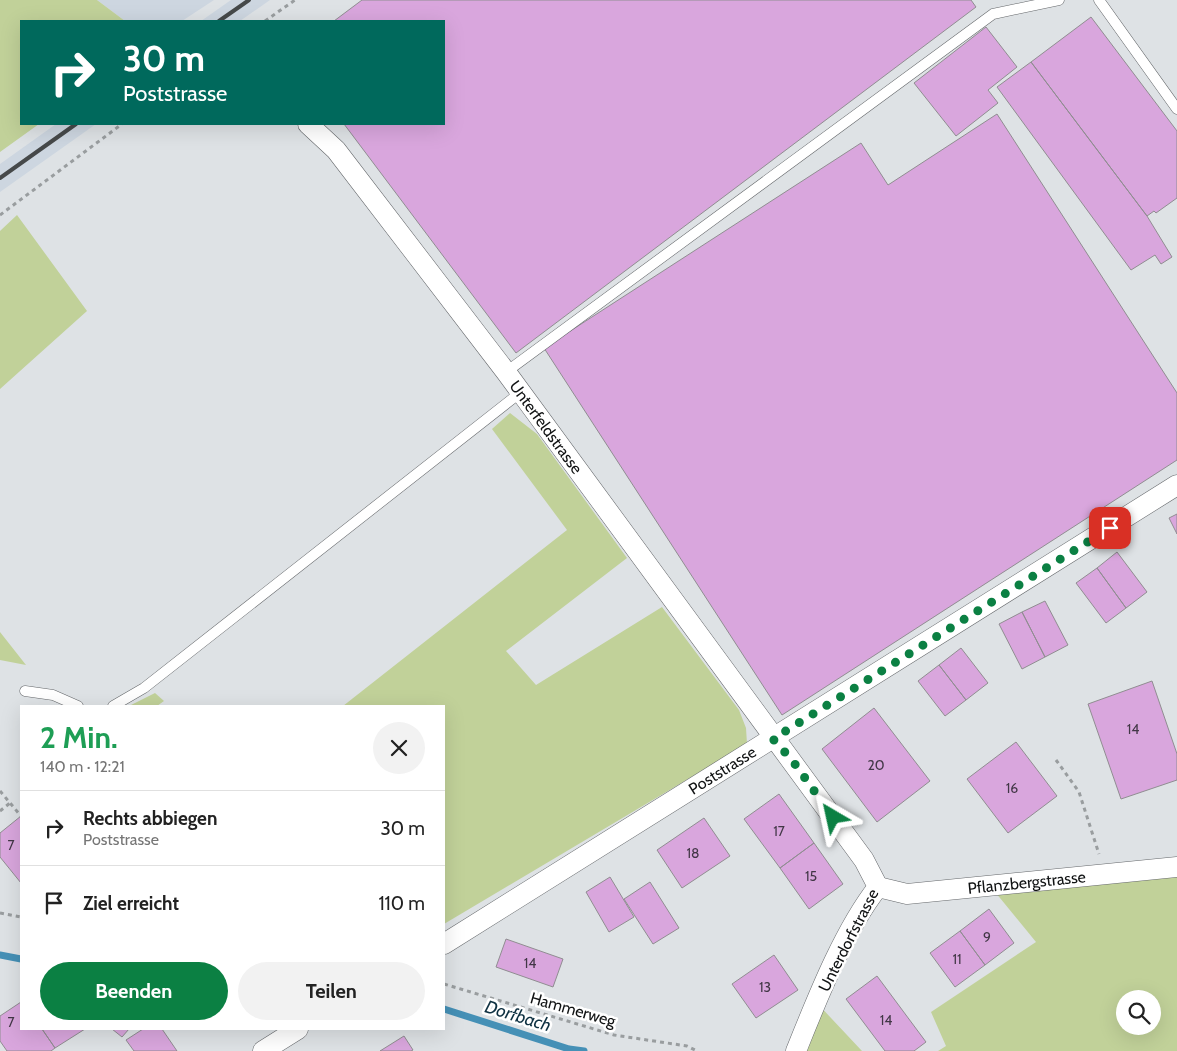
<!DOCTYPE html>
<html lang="de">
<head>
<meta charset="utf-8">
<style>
  :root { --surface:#fff; --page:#f2f2f2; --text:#222; --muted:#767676; --line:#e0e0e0; --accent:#0b8043 }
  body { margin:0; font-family:Cabin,sans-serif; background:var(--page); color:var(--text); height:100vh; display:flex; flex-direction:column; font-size:19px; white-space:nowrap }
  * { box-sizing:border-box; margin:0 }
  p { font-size:16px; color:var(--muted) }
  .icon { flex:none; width:28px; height:28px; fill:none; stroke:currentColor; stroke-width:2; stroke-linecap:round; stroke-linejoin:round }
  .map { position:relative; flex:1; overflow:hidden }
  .sheet { position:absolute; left:20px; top:705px; width:425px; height:325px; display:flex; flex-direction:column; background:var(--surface); border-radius:0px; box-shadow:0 5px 20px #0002 }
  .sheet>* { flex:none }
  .hud { position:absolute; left:20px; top:20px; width:425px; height:105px; border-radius:0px; box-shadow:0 5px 20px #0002; background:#00695c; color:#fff; overflow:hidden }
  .tools { position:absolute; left:1116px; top:990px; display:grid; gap:10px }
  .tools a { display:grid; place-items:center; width:45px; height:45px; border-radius:50%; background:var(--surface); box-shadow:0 5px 20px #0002; font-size:25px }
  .pin { position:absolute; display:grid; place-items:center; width:42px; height:42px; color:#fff; margin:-21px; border-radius:10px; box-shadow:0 2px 8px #0006 }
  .me { position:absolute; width:55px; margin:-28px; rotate:324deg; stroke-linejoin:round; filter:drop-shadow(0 0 4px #0008) }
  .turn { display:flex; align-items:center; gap:18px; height:105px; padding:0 20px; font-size:22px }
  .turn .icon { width:65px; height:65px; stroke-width:2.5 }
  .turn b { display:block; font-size:35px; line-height:42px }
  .round { display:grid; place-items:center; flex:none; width:52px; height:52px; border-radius:26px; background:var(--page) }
  .head { display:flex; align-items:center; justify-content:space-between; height:85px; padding:0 20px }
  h1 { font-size:30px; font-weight:700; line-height:38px; color:#1e9e55 }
  .action { display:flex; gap:10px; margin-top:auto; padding:10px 20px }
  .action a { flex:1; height:58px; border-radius:30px; background:var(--accent); color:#fff; font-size:20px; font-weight:700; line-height:58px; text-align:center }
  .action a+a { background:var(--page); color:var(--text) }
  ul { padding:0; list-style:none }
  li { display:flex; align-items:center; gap:15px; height:75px; padding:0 20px; border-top:1px solid var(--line) }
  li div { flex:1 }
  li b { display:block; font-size:19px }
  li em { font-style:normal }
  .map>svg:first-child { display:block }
  .built { fill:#cdd6e0 }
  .green { fill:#c1d199; fill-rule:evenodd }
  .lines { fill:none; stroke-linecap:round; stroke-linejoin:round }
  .stream { stroke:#4590b6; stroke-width:7 }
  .building { fill:#d9a6dd; stroke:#908d91 }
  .lane-casing { stroke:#64676a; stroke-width:11 }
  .street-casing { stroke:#64676a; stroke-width:21 }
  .path { stroke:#999d9f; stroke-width:3; stroke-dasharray:4 4; stroke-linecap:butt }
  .lane { stroke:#fff; stroke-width:10 }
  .street { stroke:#fff; stroke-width:20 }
  .rail { stroke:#46494a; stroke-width:4 }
  .route { stroke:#0b8043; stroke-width:9; stroke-dasharray:0 16.2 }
  .labels { text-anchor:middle; stroke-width:5; stroke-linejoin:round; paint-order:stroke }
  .number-label { font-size:14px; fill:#423746 }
  .street-label { font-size:16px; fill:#101213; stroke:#fff }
  .water-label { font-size:18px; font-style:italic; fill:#0f3142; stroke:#fff }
</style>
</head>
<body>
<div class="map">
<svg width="1177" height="1051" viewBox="0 0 1177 1051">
  <rect width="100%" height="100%" fill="#dee2e5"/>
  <path class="built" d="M 97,0 L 214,0 L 182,21 L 125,21 Z
    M 231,0 L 270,0 L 240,21 L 201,21 Z
    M 56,124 L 96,124 L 0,192 L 0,164 Z"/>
  <path class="green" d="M 0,0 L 97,0 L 125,21 L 21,21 L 21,124 L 39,124 L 0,152 Z
    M 17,215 L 87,311 L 0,389 L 0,231 Z
    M 510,413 L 537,434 L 627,558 L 506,651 L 536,685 L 662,607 L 739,710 L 746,728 L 747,744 L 444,924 L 444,706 L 343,706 L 567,530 L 492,429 Z
    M 0,632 L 26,665 L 0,660 Z
    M 155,693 L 164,701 L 157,706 L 129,706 Z
    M 1177,867 L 1177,1051 L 938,1051 L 946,1046 L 931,1012 L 1036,942 L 991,887 ZM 1125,999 L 1152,999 L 1152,1026 L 1125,1026 Z
    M 816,1002 L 862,1051 L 796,1051 Z"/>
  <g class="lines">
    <path class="stream" d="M 0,955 L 21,959
      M 444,1009 L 569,1049 L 584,1051"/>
  </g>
  <path class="building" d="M 362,0 L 971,0 L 976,7 L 516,353 L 344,124 L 444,124 L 444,21 L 334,21 Z
    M 1091,17 L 1177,131 L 1177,198 L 1156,213 L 1154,211 L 1147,216 L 1031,62 Z
    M 986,27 L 1017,67 L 988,90 L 998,103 L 956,136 L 914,83 Z
    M 1031,62 L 1147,216 L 1172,257 L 1161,264 L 1155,255 L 1131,270 L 997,87 Z
    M 997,114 L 1177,393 L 1177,460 L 782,715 L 544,348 L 861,143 L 888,185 Z
    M 1177,514 L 1177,534 L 1169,518 Z
    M 1117,552 L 1147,592 L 1126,608 L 1097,568 Z
    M 1097,568 L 1126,608 L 1106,623 L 1076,583 Z
    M 1045,601 L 1068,645 L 1045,657 L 1022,612 Z
    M 1022,612 L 1045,657 L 1022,669 L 999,624 Z
    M 961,648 L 988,683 L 966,700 L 939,665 Z
    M 939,665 L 966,700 L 945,716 L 918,681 Z
    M 1152,681 L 1177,754 L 1177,780 L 1121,799 L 1088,704 Z
    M 874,708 L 930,781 L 877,822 L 822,749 Z
    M 1016,742 L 1057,796 L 1008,833 L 967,779 Z
    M 779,794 L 814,843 L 780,868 L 744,819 Z
    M 21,816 L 21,883 L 0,857 L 0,833 Z
    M 704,818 L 730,856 L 682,888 L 657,850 Z
    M 814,843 L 843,884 L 809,909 L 780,868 Z
    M 610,877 L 634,917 L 609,932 L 586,892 Z
    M 650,882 L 679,928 L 653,944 L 624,899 Z
    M 989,909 L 1014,943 L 985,965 L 960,931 Z
    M 960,931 L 985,965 L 955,987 L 930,953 Z
    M 506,939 L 563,959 L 553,987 L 496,967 Z
    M 774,955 L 798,990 L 756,1018 L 732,984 Z
    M 877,976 L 926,1042 L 914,1051 L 885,1051 L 846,999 Z
    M 21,1002 L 21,1029 L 42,1029 L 55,1048 L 51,1051 L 7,1051 L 0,1041 L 0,1016 Z
    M 42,1029 L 85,1029 L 55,1048 Z
    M 112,1029 L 129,1029 L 122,1037 Z
    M 143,1029 L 162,1029 L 177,1051 L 134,1051 L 126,1040 Z
    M 404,1036 L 413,1050 L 411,1051 L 380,1051 Z"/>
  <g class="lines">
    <defs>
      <path id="lane" d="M 1099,0 L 1177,109
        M 506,372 L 993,14 L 1059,0
        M 25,691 L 53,695 L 78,706
        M 113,706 L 144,688 L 521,392"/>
      <g id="street">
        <path id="s1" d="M 308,124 L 336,150 L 506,372 L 864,860 L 878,887 C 844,930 817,999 796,1051"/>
        <path id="s2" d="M 878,887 L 907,894 L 1177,867"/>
        <path id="s3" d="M 444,944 L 1177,485"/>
        <path d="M 263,1051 L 298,1029"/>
      </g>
    </defs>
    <use href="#lane" class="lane-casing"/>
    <use href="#street" class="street-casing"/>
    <path class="path" d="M 265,21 L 295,0
      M 0,215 L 122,124
      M 1056,760 L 1079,792 L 1099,854
      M 0,791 L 21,816
      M 0,811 L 10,803
      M 0,913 L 21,917
      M 444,984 L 614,1035 L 687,1046 L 697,1051"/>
    <use href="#lane" class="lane"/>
    <use href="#street" class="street"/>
    <path class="rail" d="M 219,21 L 249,0
      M 0,178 L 76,124"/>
  </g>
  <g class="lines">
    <path class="route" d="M 833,817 L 792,760 L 773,739 L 1110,528"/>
  </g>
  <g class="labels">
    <g class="number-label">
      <text x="1133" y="734">14</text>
      <text x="876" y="770">20</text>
      <text x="1012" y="793">16</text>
      <text x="779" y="836">17</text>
      <text x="11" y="850">7</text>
      <text x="693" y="858">18</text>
      <text x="811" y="881">15</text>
      <text x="987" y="942">9</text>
      <text x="957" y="964">11</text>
      <text x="530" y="968">14</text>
      <text x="765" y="992">13</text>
      <text x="886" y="1025">14</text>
      <text x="11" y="1027">7</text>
    </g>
    <g class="street-label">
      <text dy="6" stroke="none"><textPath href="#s1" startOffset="386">Unterfeldstrasse</textPath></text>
      <text dy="6" stroke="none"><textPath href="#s3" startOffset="328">Poststrasse</textPath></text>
      <text dy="6" stroke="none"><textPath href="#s2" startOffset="150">Pflanzbergstrasse</textPath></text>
      <text transform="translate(848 940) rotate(-63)" y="6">Unterdorfstrasse</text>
      <text transform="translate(573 1009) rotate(16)" y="6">Hammerweg</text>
    </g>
    <g class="water-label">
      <text transform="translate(518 1016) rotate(17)" y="6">Dorfbach</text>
    </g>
  </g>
</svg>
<div class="tools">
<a><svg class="icon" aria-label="search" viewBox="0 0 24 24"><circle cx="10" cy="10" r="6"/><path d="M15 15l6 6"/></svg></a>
</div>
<div class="pin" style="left:1110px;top:528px;background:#d93025"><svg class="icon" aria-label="arrive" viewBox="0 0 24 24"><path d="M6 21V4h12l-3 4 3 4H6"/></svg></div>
<svg class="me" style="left:833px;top:817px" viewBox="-20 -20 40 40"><path d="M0-17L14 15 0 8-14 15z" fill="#0b8043" stroke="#fff" stroke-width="4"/></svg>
<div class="hud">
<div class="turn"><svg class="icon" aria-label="right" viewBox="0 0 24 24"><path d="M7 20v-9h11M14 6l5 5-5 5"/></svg><div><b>30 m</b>Poststrasse</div></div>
</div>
<section class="sheet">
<div class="head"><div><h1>2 Min.</h1><p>140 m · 12:21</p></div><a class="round"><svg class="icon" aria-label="close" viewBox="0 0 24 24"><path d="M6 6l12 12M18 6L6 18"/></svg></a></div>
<ul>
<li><svg class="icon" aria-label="right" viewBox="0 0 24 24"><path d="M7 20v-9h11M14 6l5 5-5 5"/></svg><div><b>Rechts abbiegen</b><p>Poststrasse</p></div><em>30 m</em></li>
<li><svg class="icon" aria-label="arrive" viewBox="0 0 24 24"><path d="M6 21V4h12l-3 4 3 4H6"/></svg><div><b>Ziel erreicht</b></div><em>110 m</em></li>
</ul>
<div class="action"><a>Beenden</a><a>Teilen</a></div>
</section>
</div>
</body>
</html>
